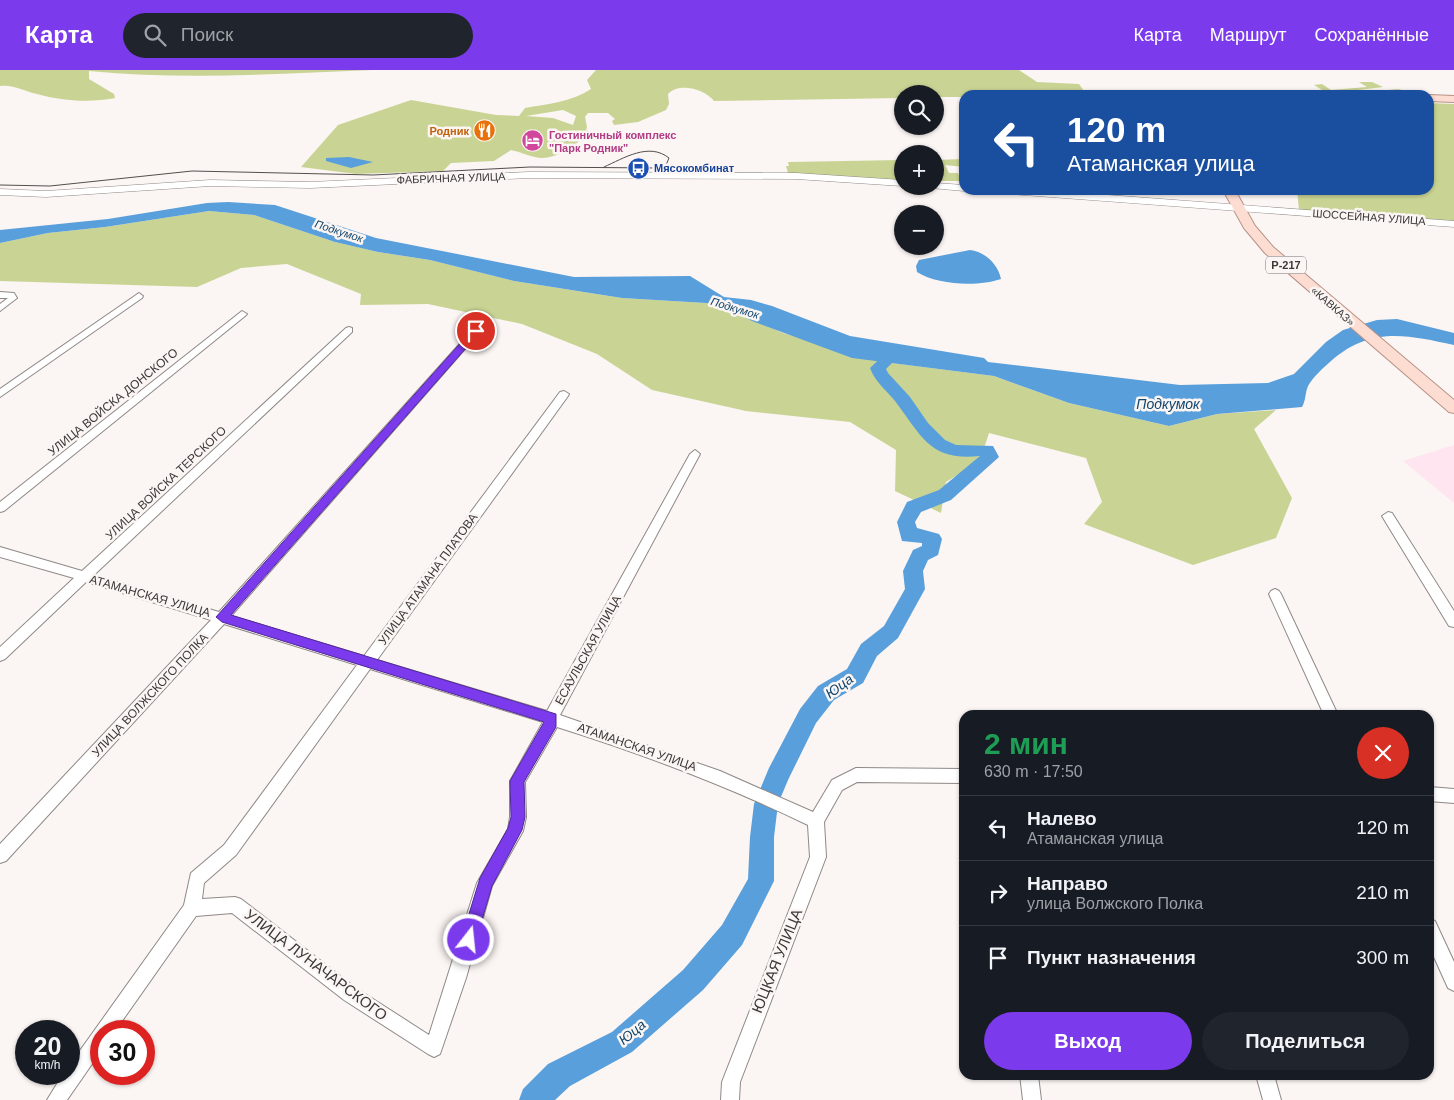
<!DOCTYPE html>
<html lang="ru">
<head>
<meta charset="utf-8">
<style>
  :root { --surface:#171b24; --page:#20242c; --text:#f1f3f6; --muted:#9ea1a6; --line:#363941; --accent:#7c3aed }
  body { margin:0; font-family:Helvetica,sans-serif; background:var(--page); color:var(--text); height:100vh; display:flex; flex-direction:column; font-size:19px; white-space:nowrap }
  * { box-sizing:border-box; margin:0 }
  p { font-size:16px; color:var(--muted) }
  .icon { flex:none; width:28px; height:28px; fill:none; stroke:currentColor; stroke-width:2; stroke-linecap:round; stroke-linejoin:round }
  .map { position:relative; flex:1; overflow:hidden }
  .sheet { position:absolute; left:959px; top:640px; width:475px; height:370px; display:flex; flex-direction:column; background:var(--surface); border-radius:15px; box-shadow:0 1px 4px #0004 }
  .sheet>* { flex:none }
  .banner { position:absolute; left:959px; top:20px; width:475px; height:105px; border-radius:15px; box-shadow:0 1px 4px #0004; background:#1a4fa0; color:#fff; overflow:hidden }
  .buttons { position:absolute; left:894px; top:15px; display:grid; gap:10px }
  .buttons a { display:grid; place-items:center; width:50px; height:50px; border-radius:50%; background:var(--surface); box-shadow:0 1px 4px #0004; font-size:25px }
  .speed { position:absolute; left:15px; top:950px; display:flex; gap:10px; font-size:25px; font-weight:700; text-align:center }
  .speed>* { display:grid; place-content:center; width:65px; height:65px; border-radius:50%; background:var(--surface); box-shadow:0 1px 4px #0004; line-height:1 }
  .speed small { font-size:12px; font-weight:400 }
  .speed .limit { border:8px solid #d22; background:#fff; color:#111 }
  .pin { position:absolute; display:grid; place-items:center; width:42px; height:42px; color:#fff; margin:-21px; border:2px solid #fff; border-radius:50%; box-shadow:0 1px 5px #0007 }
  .me { position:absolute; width:55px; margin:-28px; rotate:16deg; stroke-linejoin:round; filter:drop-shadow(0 0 4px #0008) }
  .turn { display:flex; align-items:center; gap:18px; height:105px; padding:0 25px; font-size:22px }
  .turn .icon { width:65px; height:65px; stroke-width:2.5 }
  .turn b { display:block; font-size:35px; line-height:42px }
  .round { display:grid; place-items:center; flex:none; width:52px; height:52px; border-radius:26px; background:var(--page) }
  .overview { display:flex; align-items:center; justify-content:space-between; height:85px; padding:0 25px }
  h1 { font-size:30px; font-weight:700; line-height:38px; color:#1e9e55 }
  .button { display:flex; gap:10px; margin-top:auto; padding:10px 25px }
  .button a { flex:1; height:58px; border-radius:30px; background:var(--accent); color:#fff; font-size:20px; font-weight:700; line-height:58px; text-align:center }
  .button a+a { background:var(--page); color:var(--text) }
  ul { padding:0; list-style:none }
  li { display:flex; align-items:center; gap:15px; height:65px; padding:0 25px; border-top:1px solid var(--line) }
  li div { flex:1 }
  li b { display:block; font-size:19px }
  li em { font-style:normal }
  header { display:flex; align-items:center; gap:30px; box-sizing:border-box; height:70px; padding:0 25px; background:var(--accent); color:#fff }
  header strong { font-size:24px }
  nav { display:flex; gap:28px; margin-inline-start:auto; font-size:18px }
  .search { width:350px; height:45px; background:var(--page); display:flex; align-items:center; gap:12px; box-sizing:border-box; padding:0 18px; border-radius:28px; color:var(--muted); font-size:19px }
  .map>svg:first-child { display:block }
  .commercial { fill:#fee5ef }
  .green { fill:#c9d494; fill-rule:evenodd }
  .water { fill:#589fdb }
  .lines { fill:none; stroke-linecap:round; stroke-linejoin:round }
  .river { fill:#589fdb; fill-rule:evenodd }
  .street-casing { stroke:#8e8986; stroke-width:2 }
  .secondary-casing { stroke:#8e8986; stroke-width:1 }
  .primary-casing { stroke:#b89387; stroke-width:2 }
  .street { fill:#fff; fill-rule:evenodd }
  .secondary { fill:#fff; fill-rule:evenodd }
  .primary { fill:#fddcd1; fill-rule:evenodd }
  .tram { stroke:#524f4e; stroke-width:1 }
  .route { fill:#7c3aed; stroke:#51269a }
  .labels { text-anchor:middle; stroke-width:5; stroke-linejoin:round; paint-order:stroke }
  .far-food-label { font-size:11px; font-weight:bold; fill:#c56008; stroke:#fbf5f3; text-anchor:end }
  .far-hotel-label { font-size:11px; font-weight:bold; fill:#b23c85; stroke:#fbf5f3; text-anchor:start }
  .far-transit-label { font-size:11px; font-weight:bold; fill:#164399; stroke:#fbf5f3; text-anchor:start }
  .far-street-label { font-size:11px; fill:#3b3938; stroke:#fbf5f3 }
  .far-water-label { font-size:11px; font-style:italic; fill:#11466e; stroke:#fbf5f3 }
  .shield { fill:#fbf5f3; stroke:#757170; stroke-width:1 }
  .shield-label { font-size:11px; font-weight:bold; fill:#3b3938 }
  .street-label { font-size:12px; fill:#3b3938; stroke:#fbf5f3 }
  .water-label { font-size:14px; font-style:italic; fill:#11466e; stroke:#fbf5f3 }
  .near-street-label { font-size:15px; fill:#3b3938; stroke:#fbf5f3 }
</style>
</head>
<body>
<header>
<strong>Карта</strong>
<div class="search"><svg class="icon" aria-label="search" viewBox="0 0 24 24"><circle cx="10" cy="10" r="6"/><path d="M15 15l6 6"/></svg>Поиск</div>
<nav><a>Карта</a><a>Маршрут</a><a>Сохранённые</a></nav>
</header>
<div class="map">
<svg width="1454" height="1030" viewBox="0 0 1454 1030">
  <rect width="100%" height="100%" fill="#fbf5f3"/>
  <path class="commercial" d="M 1454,375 L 1454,433 L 1403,391 Z"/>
  <path class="green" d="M 0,0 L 373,0 C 278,4 183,10 89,1 L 89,9 L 114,24 L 115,28 C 90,33 62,31 37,24 C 24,21 13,14 0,16 Z
    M 596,0 L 1019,0 L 1037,12 L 1079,14 L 1086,24 L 1103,25 L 964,25 L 964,27 L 935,27 L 935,24 L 902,24 L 902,28 L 714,31 C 705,19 679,12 668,24 L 669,34 L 666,40 L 638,52 L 614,55 L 612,51 L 615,49 L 608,43 L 588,43 L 585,47 L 587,57 L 586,60 L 589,61 C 580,73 559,88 542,88 C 533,88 521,82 511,80 L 494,91 L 451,93 L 443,101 L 356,104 L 301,97 L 338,55 L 411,30 L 496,45 L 519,46 L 525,38 C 547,34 571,32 591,19 L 587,10 ZM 563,40 L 576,46 L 573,55 L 553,48 L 526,46 Z
    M 1359,12 L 1372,12 L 1383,17 L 1317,25 L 1284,25 L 1322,20 L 1314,15 L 1322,14 L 1331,20 L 1367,17 Z
    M 1398,19 L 1424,25 L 1334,25 Z
    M 1429,33 L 1454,34 L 1454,152 L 1299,140 L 1297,120 L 1429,120 Z
    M 964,89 L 964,97 L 945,95 L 949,103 L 958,103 L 961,111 L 935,111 L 935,90 Z
    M 902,90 L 902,110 L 788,103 L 786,96 L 789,96 L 788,92 Z
    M 209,141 L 254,145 L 335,172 L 378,182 L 430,190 L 514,211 L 622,228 L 706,233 L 726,238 L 783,263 L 884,292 L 994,306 L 1069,333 L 1169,356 L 1217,344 L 1276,340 L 1254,359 L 1292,428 L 1276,468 L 1193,495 L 1084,454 L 1102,432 L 1086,388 L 989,363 C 979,396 974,395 946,412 L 941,443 L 895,421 L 896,380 L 850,352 L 746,341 L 652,320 L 597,284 L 522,254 L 428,234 L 360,235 L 361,224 L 287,194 L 241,198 L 197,217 L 0,211 L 0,173 L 48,163 L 105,157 Z"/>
  <path class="water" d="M 349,87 L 373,92 L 351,98 L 326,91 L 326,88 Z
    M 228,132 L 275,135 L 376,168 L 574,207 L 690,206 L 724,227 L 751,230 L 772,236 L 850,266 L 984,288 L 988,292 L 1180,315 L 1268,313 L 1294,304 L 1326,272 L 1343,260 L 1377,250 L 1397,249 L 1454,263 L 1454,275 C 1407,265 1371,256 1331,291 C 1323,298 1314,306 1308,316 C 1305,323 1306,330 1302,337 L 1217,344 L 1169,356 L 1069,333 L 994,306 L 852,288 L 752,251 L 726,238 L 706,233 L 622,228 L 514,211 L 430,190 L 378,182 L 335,172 L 254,145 L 209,141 L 105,157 L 48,163 L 0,173 L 0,160 L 108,149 L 207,133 Z
    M 970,180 C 985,182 998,194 1001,209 C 978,217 937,215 917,202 L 916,196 L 919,190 Z"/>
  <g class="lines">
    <path class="river" d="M 896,276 L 904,281 L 886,299 L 888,303 L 910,327 L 928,353 L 945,370 L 956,375 L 993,376 L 999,387 L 951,430 L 921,442 L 915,452 L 917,458 L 939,464 L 942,469 L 938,485 L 928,490 L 923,501 L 925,519 L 898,568 L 877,586 L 863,613 L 834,630 L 816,653 L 788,710 L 778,734 L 774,767 L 774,811 L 742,875 L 703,920 L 632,982 L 570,1016 L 555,1030 L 519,1030 L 523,1019 L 548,994 L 612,962 L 683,900 L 722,855 L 748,809 L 750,767 L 754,734 L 769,698 L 800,639 L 818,616 L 847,599 L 861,574 L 884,556 L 905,519 L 903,501 L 913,480 L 922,476 L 922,473 L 902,471 L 897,452 L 907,432 L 939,420 L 980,386 C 932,391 923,369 898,335 C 889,322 876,314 870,298 L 891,278 Z"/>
    <defs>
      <path id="street" d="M 0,222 L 14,223 L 17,228 L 0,241 L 0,234 L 8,228 L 0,228 Z
        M 139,223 L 143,226 L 142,228 L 0,327 L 0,319 Z
        M 242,241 L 247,244 L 245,246 L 4,441 L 0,442 L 0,432 Z
        M 349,257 L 352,258 L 352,262 L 94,505 L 219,542 L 473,259 L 479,259 L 479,263 L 231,546 L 364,586 L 560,322 L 564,321 L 569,324 L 568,326 L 377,590 L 547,641 L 690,384 L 695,380 L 700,384 L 560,645 L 720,701 L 813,742 L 832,710 L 856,698 L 964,699 L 964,713 L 857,712 L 842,720 L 824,752 L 826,787 L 740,1012 L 739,1030 L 721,1030 L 722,1012 L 810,787 L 808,755 C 727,716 643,684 557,657 L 525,712 L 526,747 L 523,761 L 492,816 L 466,908 L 440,984 L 434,987 L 428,984 L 344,930 L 232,843 L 196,846 L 115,961 L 101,961 L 101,981 L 67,1030 L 47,1030 L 63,1004 L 69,1004 L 69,996 L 184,835 L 191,803 L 224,775 L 357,595 L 224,554 L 6,791 L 0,793 L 0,774 L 211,550 L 86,512 L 5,589 L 0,591 L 0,577 L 74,508 L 0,487 L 0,477 L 82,501 L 346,258 ZM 370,599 L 543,652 L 510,711 L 510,747 L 508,759 L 477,813 L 429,965 L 356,918 L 241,829 L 235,827 L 202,829 L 204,813 L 236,785 Z
        M 1388,442 L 1392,443 L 1454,541 L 1454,557 L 1449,556 L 1382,446 Z
        M 1275,519 L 1279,521 L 1281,524 L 1338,645 L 1324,645 L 1269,524 L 1271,521 Z
        M 1429,717 L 1454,719 L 1454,733 L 1429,731 Z
        M 1429,849 L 1435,851 L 1454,892 L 1454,921 L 1448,918 L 1429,876 Z
        M 1020,1005 L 1038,1005 L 1041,1030 L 1023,1030 Z
        M 1256,1005 L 1274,1005 L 1281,1030 L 1263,1030 Z"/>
      <path id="secondary" d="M 529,102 L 796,103 L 902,110 L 902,116 L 796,109 L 529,108 L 310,118 L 210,116 L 46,127 L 0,125 L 0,119 L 46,121 L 210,110 L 310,112 Z
        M 935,113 L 964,115 L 964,120 L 968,120 L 964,121 L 931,118 L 930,116 L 935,116 Z
        M 992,120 L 1041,120 L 1454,151 L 1454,157 L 997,123 Z"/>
      <path id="primary" d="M 1429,25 L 1454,26 L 1454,32 L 1429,31 Z
        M 1223,120 L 1235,120 L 1255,156 L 1273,177 L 1454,330 L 1454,343 L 1449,342 L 1265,183 L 1244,158 Z"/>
    </defs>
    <use href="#street" class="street-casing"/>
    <use href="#secondary" class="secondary-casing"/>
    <use href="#primary" class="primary-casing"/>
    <use href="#street" class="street"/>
    <use href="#secondary" class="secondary"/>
    <use href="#primary" class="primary"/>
    <path class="tram" d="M 0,115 L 50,116 L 192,101 L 373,105 L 530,97 L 660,98 L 666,95 L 669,88 C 649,72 624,88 604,97"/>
  </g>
  <path class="route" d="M 473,259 L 481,261 L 231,545 L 556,644 L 556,657 L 524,712 L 525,747 L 522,760 L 492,816 L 476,870 L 474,876 L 469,878 L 463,876 L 461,870 L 480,808 L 508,758 L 511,747 L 510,711 L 544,652 L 222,552 L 216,547 Z"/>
  <defs>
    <symbol id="restaurant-disc" viewBox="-11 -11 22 22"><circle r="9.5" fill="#e8710a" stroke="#fbf5f3"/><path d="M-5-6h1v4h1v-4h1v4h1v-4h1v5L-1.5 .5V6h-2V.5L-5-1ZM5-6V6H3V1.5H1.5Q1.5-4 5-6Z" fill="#fff"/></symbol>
    <symbol id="hotel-disc" viewBox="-11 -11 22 22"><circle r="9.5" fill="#d1479c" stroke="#fbf5f3"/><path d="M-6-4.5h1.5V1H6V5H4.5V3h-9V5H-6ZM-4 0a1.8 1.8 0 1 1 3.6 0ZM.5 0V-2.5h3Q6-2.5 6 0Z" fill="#fff"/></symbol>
    <symbol id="bus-disc" viewBox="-11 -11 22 22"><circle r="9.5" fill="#1a4fb4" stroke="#fbf5f3"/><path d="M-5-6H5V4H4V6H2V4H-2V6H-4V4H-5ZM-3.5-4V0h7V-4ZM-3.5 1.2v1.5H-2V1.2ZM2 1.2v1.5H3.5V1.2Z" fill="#fff"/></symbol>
  </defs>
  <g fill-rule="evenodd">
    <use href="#restaurant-disc" x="472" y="48" width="25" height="25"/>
    <use href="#hotel-disc" x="520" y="58" width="25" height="25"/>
    <use href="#bus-disc" x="626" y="86" width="25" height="25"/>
  </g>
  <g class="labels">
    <g class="far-food-label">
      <text x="469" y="65">Родник</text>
    </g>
    <g class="far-hotel-label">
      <text x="549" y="69">Гостиничный комплекс<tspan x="549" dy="13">"Парк Родник"</tspan></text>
    </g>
    <g class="far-transit-label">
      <text x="654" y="102">Мясокомбинат</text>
    </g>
    <g class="far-street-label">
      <text transform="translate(451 108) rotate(-2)" y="4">ФАБРИЧНАЯ УЛИЦА</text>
      <text transform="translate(1369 147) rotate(4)" y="4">ШОССЕЙНАЯ УЛИЦА</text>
      <text transform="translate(1333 236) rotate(41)" y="4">«КАВКАЗ»</text>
    </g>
    <g class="far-water-label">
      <text transform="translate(339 161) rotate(18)" y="4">Подкумок</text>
      <text transform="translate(735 238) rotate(17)" y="4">Подкумок</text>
    </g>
    <rect class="shield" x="1266" y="186.5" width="40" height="17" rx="4"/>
    <g class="shield-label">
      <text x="1286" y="199">Р-217</text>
    </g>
    <g class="street-label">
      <text transform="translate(113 332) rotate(-39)" y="4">УЛИЦА ВОЙСКА ДОНСКОГО</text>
      <text transform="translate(166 413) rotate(-43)" y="4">УЛИЦА ВОЙСКА ТЕРСКОГО</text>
      <text transform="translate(428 509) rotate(-54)" y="4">УЛИЦА АТАМАНА ПЛАТОВА</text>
      <text transform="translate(150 526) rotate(16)" y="4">АТАМАНСКАЯ УЛИЦА</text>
      <text transform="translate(588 580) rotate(-61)" y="4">ЕСАУЛЬСКАЯ УЛИЦА</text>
      <text transform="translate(150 625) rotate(-47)" y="4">УЛИЦА ВОЛЖСКОГО ПОЛКА</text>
      <text transform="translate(637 677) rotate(19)" y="4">АТАМАНСКАЯ УЛИЦА</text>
    </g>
    <g class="water-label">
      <text x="1168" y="339">Подкумок</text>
      <text transform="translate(839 616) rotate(-36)" y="5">Юца</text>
      <text transform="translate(632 962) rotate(-39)" y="5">Юца</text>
    </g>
    <g class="near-street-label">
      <text transform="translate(777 891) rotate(-68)" y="5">ЮЦКАЯ УЛИЦА</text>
      <text transform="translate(316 895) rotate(37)" y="5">УЛИЦА ЛУНАЧАРСКОГО</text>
    </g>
  </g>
</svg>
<div class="buttons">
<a><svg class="icon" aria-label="search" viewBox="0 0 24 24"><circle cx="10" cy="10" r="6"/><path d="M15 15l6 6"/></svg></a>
<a>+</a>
<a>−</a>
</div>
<div class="speed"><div>20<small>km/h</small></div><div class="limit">30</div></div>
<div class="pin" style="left:476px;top:261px;background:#d93025"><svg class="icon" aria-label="arrive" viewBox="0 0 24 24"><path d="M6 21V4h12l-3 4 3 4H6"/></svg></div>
<svg class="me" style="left:469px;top:870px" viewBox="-20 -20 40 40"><circle r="17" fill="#7c3aed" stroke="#fff" stroke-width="3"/><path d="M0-11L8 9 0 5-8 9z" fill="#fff"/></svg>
<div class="banner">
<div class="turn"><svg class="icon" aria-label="left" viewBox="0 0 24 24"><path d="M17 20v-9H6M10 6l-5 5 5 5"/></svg><div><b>120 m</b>Атаманская улица</div></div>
</div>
<section class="sheet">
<div class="overview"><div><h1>2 мин</h1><p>630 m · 17:50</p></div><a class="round" style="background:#d93025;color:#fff"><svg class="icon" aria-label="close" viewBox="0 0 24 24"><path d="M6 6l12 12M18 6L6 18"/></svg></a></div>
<ul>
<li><svg class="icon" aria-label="left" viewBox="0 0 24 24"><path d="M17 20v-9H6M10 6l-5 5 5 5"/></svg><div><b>Налево</b><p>Атаманская улица</p></div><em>120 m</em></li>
<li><svg class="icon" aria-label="right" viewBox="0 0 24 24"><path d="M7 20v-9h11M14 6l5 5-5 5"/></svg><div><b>Направо</b><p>улица Волжского Полка</p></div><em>210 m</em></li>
<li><svg class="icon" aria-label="arrive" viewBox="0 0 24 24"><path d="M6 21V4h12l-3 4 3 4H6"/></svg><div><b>Пункт назначения</b></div><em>300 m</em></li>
</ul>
<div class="button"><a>Выход</a><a>Поделиться</a></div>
</section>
</div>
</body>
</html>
